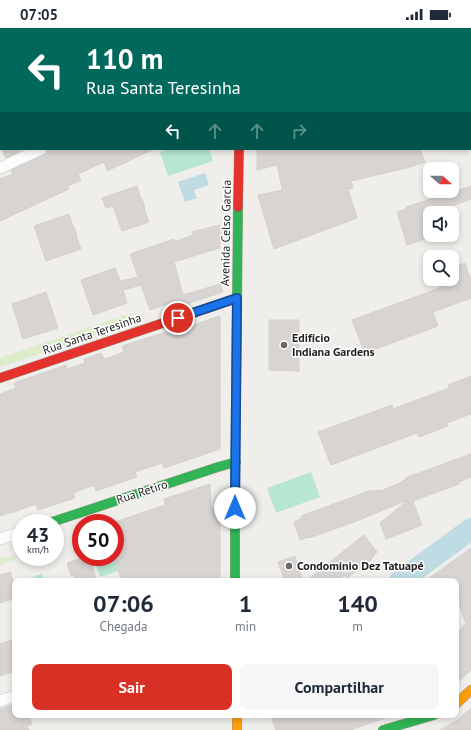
<!DOCTYPE html>
<html lang="pt">
<head>
<meta charset="utf-8">
<style>
  :root { --surface:#fff; --page:#f6f6f7; --text:#1f2937; --muted:#747a83; --accent:#d93025 }
  body { margin:0; font-family:"PT Sans",sans-serif; background:var(--page); color:var(--text); height:100vh; display:flex; flex-direction:column; font-size:15px; white-space:nowrap }
  * { box-sizing:border-box; margin:0 }
  p { font-size:13px; color:var(--muted) }
  .icon { flex:none; width:22px; height:22px; fill:none; stroke:currentColor; stroke-width:2; stroke-linecap:round; stroke-linejoin:round }
  .map { position:relative; flex:1; overflow:hidden }
  .panel { position:absolute; left:12px; top:550px; width:447px; height:140px; display:flex; flex-direction:column; background:var(--surface); border-radius:8px; box-shadow:0 2px 6px #0003 }
  .panel>* { flex:none }
  .banner { position:absolute; left:0px; top:0px; width:471px; height:122px; box-shadow:0 2px 6px #0003; background:#00695c; color:#fff; overflow:hidden }
  .needle { width:26px; rotate:111deg }
  .fabs { position:absolute; left:423px; top:134px; display:grid; gap:8px }
  .fabs a { display:grid; place-items:center; width:36px; height:36px; border-radius:8px; background:var(--surface); box-shadow:0 2px 6px #0003; font-size:20px }
  .speed { position:absolute; left:12px; top:486px; display:flex; gap:8px; font-size:20px; font-weight:700; text-align:center }
  .speed>* { display:grid; place-content:center; width:52px; height:52px; border-radius:50%; background:var(--surface); box-shadow:0 2px 6px #0003; line-height:1 }
  .speed small { font-size:10px; font-weight:400 }
  .speed .limit { border:6px solid #d22; background:#fff; color:#111 }
  .pin { position:absolute; display:grid; place-items:center; width:34px; height:34px; color:#fff; margin:-17px; border:2px solid #fff; border-radius:50%; box-shadow:0 1px 4px #0007 }
  .me { position:absolute; width:44px; margin:-22px; rotate:0deg; stroke-linejoin:round; filter:drop-shadow(0 0 3px #0008) }
  .turn { display:flex; align-items:center; gap:14px; height:84px; padding:0 20px; font-size:18px }
  .turn .icon { width:52px; height:52px; stroke-width:2.5 }
  .turn b { display:block; font-size:28px; line-height:34px }
  .lanes { display:flex; align-items:center; height:38px; padding:0 20px; background:#0003; justify-content:center; gap:20px; direction:ltr }
  .lanes .off { opacity:.35 }
  .eta { display:flex; justify-content:space-evenly; align-items:center; height:68px; text-align:center }
  .eta b { font-size:24px; font-weight:700; line-height:28px }
  .action { display:flex; gap:8px; margin-top:auto; padding:8px 20px }
  .action a { flex:1; height:46px; border-radius:8px; background:var(--accent); color:#fff; font-size:16px; font-weight:700; line-height:46px; text-align:center }
  .action a+a { background:var(--page); color:var(--text) }
  .status { display:flex; justify-content:space-between; align-items:center; height:28px; padding:0 20px; background:var(--surface); direction:ltr }
  .status svg { height:11px; fill:currentColor }
  .map>svg:first-child { display:block }
  .grass { fill:#ddeccb }
  .pitch { fill:#b7e6d2 }
  .water { fill:#bfdbe3 }
  .lines { fill:none; stroke-linecap:round; stroke-linejoin:round }
  .river { stroke:#bfdbe3; stroke-width:22 }
  .building { fill:#d7d4d2; stroke:#d3d0cc }
  .street-casing { stroke:#c9c8c7; stroke-width:12 }
  .fast-casing { stroke:#999a82; stroke-width:10 }
  .slow-casing { stroke:#999a82; stroke-width:10 }
  .jam-casing { stroke:#999a82; stroke-width:10 }
  .street { stroke:#fdfcfc; stroke-width:11 }
  .fast { stroke:#30b455; stroke-width:9 }
  .slow { stroke:#ff9f0a; stroke-width:9 }
  .jam { stroke:#e5322d; stroke-width:9 }
  .route-casing { stroke:#114b97; stroke-width:10 }
  .route { stroke:#1a73e8; stroke-width:7 }
  .poi-dot { fill:#6a6968; stroke:#fff; stroke-width:1.5 }
  .labels { text-anchor:middle; stroke-width:3; stroke-linejoin:round; paint-order:stroke }
  .street-label { font-size:12px; fill:#222; stroke:#fff }
  .poi-label { font-size:12px; font-weight:bold; fill:#222; stroke:#fff; text-anchor:start }
</style>
</head>
<body>
<div class="status"><b>07:05</b><svg viewBox="0 0 49 12"><path d="M0 12V9h3v3zM5 12V6h3v6zM10 12V3h3v9zM15 12V0h3v12zM26 1h20v11H26zM47 4h2v5h-2z"/></svg></div>
<div class="map">
<svg width="471" height="702" viewBox="0 0 471 702">
  <rect width="100%" height="100%" fill="#f0eeeb"/>
  <path class="grass" d="M 131,285 L 131,295 L 0,339 L 0,330 Z
    M 14,527 L 16,531 L 0,537 L 0,529 C 5,532 10,530 14,527 Z"/>
  <path class="pitch" d="M 168,121 L 209,121 L 213,133 L 168,148 L 160,124 Z
    M 311,444 L 320,469 L 276,485 L 267,460 Z
    M 93,529 L 114,529 L 119,543 L 100,549 Z
    M 42,546 L 44,553 L 23,553 L 23,552 Z"/>
  <path class="water" d="M 205,145 L 209,157 L 194,162 L 197,170 L 185,174 L 178,154 Z"/>
  <g class="lines">
    <path class="river" d="M 400,553 L 471,501"/>
  </g>
  <path class="building" d="M 2,121 L 24,121 L 6,130 Z
    M 48,121 L 154,121 L 107,143 L 104,134 L 80,145 L 78,146 L 81,152 L 68,158 L 69,161 L 0,193 L 0,151 L 13,146 L 11,142 L 44,127 L 47,125 Z
    M 257,121 L 420,121 L 425,134 L 410,139 L 351,153 L 353,160 L 348,161 L 357,190 L 274,221 L 258,167 L 282,162 L 282,160 L 277,137 L 257,142 Z
    M 137,158 L 141,171 L 142,171 L 145,180 L 144,180 L 149,194 L 122,203 L 113,178 L 106,180 L 102,170 Z
    M 471,158 L 471,171 L 452,178 L 454,183 L 446,185 L 430,185 L 430,207 L 432,207 L 432,209 L 407,217 L 397,184 L 406,181 L 406,179 Z
    M 69,186 L 73,199 L 74,199 L 77,208 L 76,208 L 81,221 L 46,233 L 34,198 Z
    M 220,197 L 220,220 L 174,234 L 183,267 L 220,256 L 223,264 L 177,279 L 176,273 L 150,282 L 141,257 L 123,262 L 127,275 L 93,287 L 81,252 L 115,240 L 120,253 L 138,249 L 130,226 L 174,211 L 175,214 L 193,207 L 192,204 Z
    M 465,235 L 471,252 L 471,270 L 433,284 L 438,298 L 365,325 L 352,292 L 440,260 L 437,251 L 452,251 L 452,240 Z
    M 46,264 L 58,300 L 23,311 L 12,276 Z
    M 220,288 L 220,421 L 164,440 L 162,435 L 135,444 L 137,449 L 96,463 L 94,457 L 73,465 L 75,470 L 38,482 L 36,476 L 11,485 L 11,484 L 0,488 L 0,366 L 16,360 L 14,355 L 66,337 L 67,341 L 85,335 L 84,331 L 101,325 L 104,331 L 105,330 L 105,331 L 124,324 L 122,318 L 166,304 L 167,306 Z
    M 269,292 L 299,292 L 299,343 L 269,342 Z
    M 471,348 L 471,386 L 447,395 L 448,398 L 419,409 L 417,405 L 331,437 L 318,404 L 392,377 L 393,381 L 449,360 L 448,357 Z
    M 471,426 L 471,449 L 459,454 L 459,456 L 413,473 L 422,497 L 386,511 L 380,495 L 408,472 L 354,494 L 309,510 L 309,509 L 300,512 L 294,494 L 302,490 L 301,488 L 372,462 L 372,464 L 377,462 L 377,463 L 381,462 L 381,463 L 402,454 L 402,453 L 406,452 L 405,450 Z
    M 210,456 L 211,481 L 220,478 L 220,553 L 122,553 L 115,531 L 115,494 L 165,477 L 164,471 Z
    M 364,507 L 377,524 L 372,530 L 372,531 L 347,550 L 345,547 L 336,553 L 306,553 Z
    M 471,520 L 471,642 L 456,656 L 456,605 L 466,596 L 456,566 L 456,553 L 425,553 Z
    M 295,528 L 303,553 L 285,553 L 278,534 Z
    M 85,529 L 89,529 L 97,553 L 76,553 L 74,547 L 71,548 L 67,535 Z
    M 10,544 L 15,558 L 15,567 L 12,568 L 13,571 L 0,575 L 0,547 Z
    M 15,611 L 15,643 L 0,648 L 0,616 Z
    M 15,676 L 15,687 L 29,687 L 32,696 L 27,698 L 29,702 L 0,702 L 0,681 Z
    M 471,680 L 471,702 L 440,702 L 459,691 Z
    M 282,687 L 388,687 L 388,689 L 350,702 L 276,702 L 272,691 Z"/>
  <g class="lines">
    <defs>
      <path id="street" d="M 470,16 L 471,16
        M 0,140 L 41,121
        M 0,511 L 21,504
        M 0,673 L 15,668"/>
      <path id="fast" d="M 49,495 L 218,439 L 236,434
        M 235,553 L 235,466 L 238,179
        M 383,702 L 434,687"/>
      <path id="slow" d="M 240,0 L 240,1
        M 456,676 L 471,662
        M 237,687 L 237,702"/>
      <path id="jam" d="M 238,179 L 239,121
        M 0,350 L 237,270"/>
    </defs>
    <use href="#street" class="street-casing"/>
    <use href="#fast" class="fast-casing"/>
    <use href="#slow" class="slow-casing"/>
    <use href="#jam" class="jam-casing"/>
    <use href="#street" class="street"/>
    <use href="#fast" class="fast"/>
    <use href="#slow" class="slow"/>
    <use href="#jam" class="jam"/>
  </g>
  <g class="lines">
    <defs>
      <path id="route" d="M 178,290 L 237,270 L 235,480"/>
    </defs>
    <use href="#route" class="route-casing"/>
    <use href="#route" class="route"/>
  </g>
  <g class="poi-dot">
    <circle cx="284" cy="317" r="4"/>
    <circle cx="289" cy="538" r="4"/>
  </g>
  <g class="labels">
    <g class="street-label">
      <text transform="translate(226 205) rotate(-89)" y="4">Avenida Celso Garcia</text>
      <text transform="translate(92 306) rotate(-19)" y="4">Rua Santa Teresinha</text>
      <text transform="translate(142 464) rotate(-18)" y="4">Rua Retiro</text>
    </g>
    <g class="poi-label">
      <text x="292" y="314">Edifício<tspan x="292" dy="14">Indiana Gardens</tspan></text>
      <text x="297" y="542">Condomínio Dez Tatuapé</text>
    </g>
  </g>
</svg>
<div class="fabs">
<a><svg class="needle" viewBox="-14 -14 28 28"><path d="M0-13l5 13h-10z" fill="#e53935"/><path d="M0 13l5-13h-10z" fill="#747a83"/></svg></a>
<a><svg class="icon" aria-label="sound" viewBox="0 0 24 24"><path d="M4 9h4l5-4v14l-5-4H4zM17 9q2 3 0 6"/></svg></a>
<a><svg class="icon" aria-label="search" viewBox="0 0 24 24"><circle cx="10" cy="10" r="6"/><path d="M15 15l6 6"/></svg></a>
</div>
<div class="speed"><div>43<small>km/h</small></div><div class="limit">50</div></div>
<div class="pin" style="left:178px;top:290px;background:#d93025"><svg class="icon" aria-label="arrive" viewBox="0 0 24 24"><path d="M6 21V4h12l-3 4 3 4H6"/></svg></div>
<svg class="me" style="left:235px;top:480px" viewBox="-20 -20 40 40"><circle r="19" fill="#fff"/><path d="M0-13L10 11 0 6-10 11z" fill="#1a73e8"/></svg>
<div class="banner">
<div class="turn"><svg class="icon" aria-label="left" viewBox="0 0 24 24"><path d="M17 20v-9H6M10 6l-5 5 5 5"/></svg><div><b>110 m</b>Rua Santa Teresinha</div></div>
<div class="lanes"><svg class="icon" aria-label="left" viewBox="0 0 24 24"><path d="M17 20v-9H6M10 6l-5 5 5 5"/></svg><svg class="icon off" aria-label="ahead" viewBox="0 0 24 24"><path d="M12 20V5M6 11l6-6 6 6"/></svg><svg class="icon off" aria-label="ahead" viewBox="0 0 24 24"><path d="M12 20V5M6 11l6-6 6 6"/></svg><svg class="icon off" aria-label="right" viewBox="0 0 24 24"><path d="M7 20v-9h11M14 6l5 5-5 5"/></svg></div>
</div>
<section class="panel">
<div class="eta">
<div><b>07:06</b><p>Chegada</p></div>
<div><b>1</b><p>min</p></div>
<div><b>140</b><p>m</p></div>
</div>
<div class="action"><a>Sair</a><a>Compartilhar</a></div>
</section>
</div>
</body>
</html>
